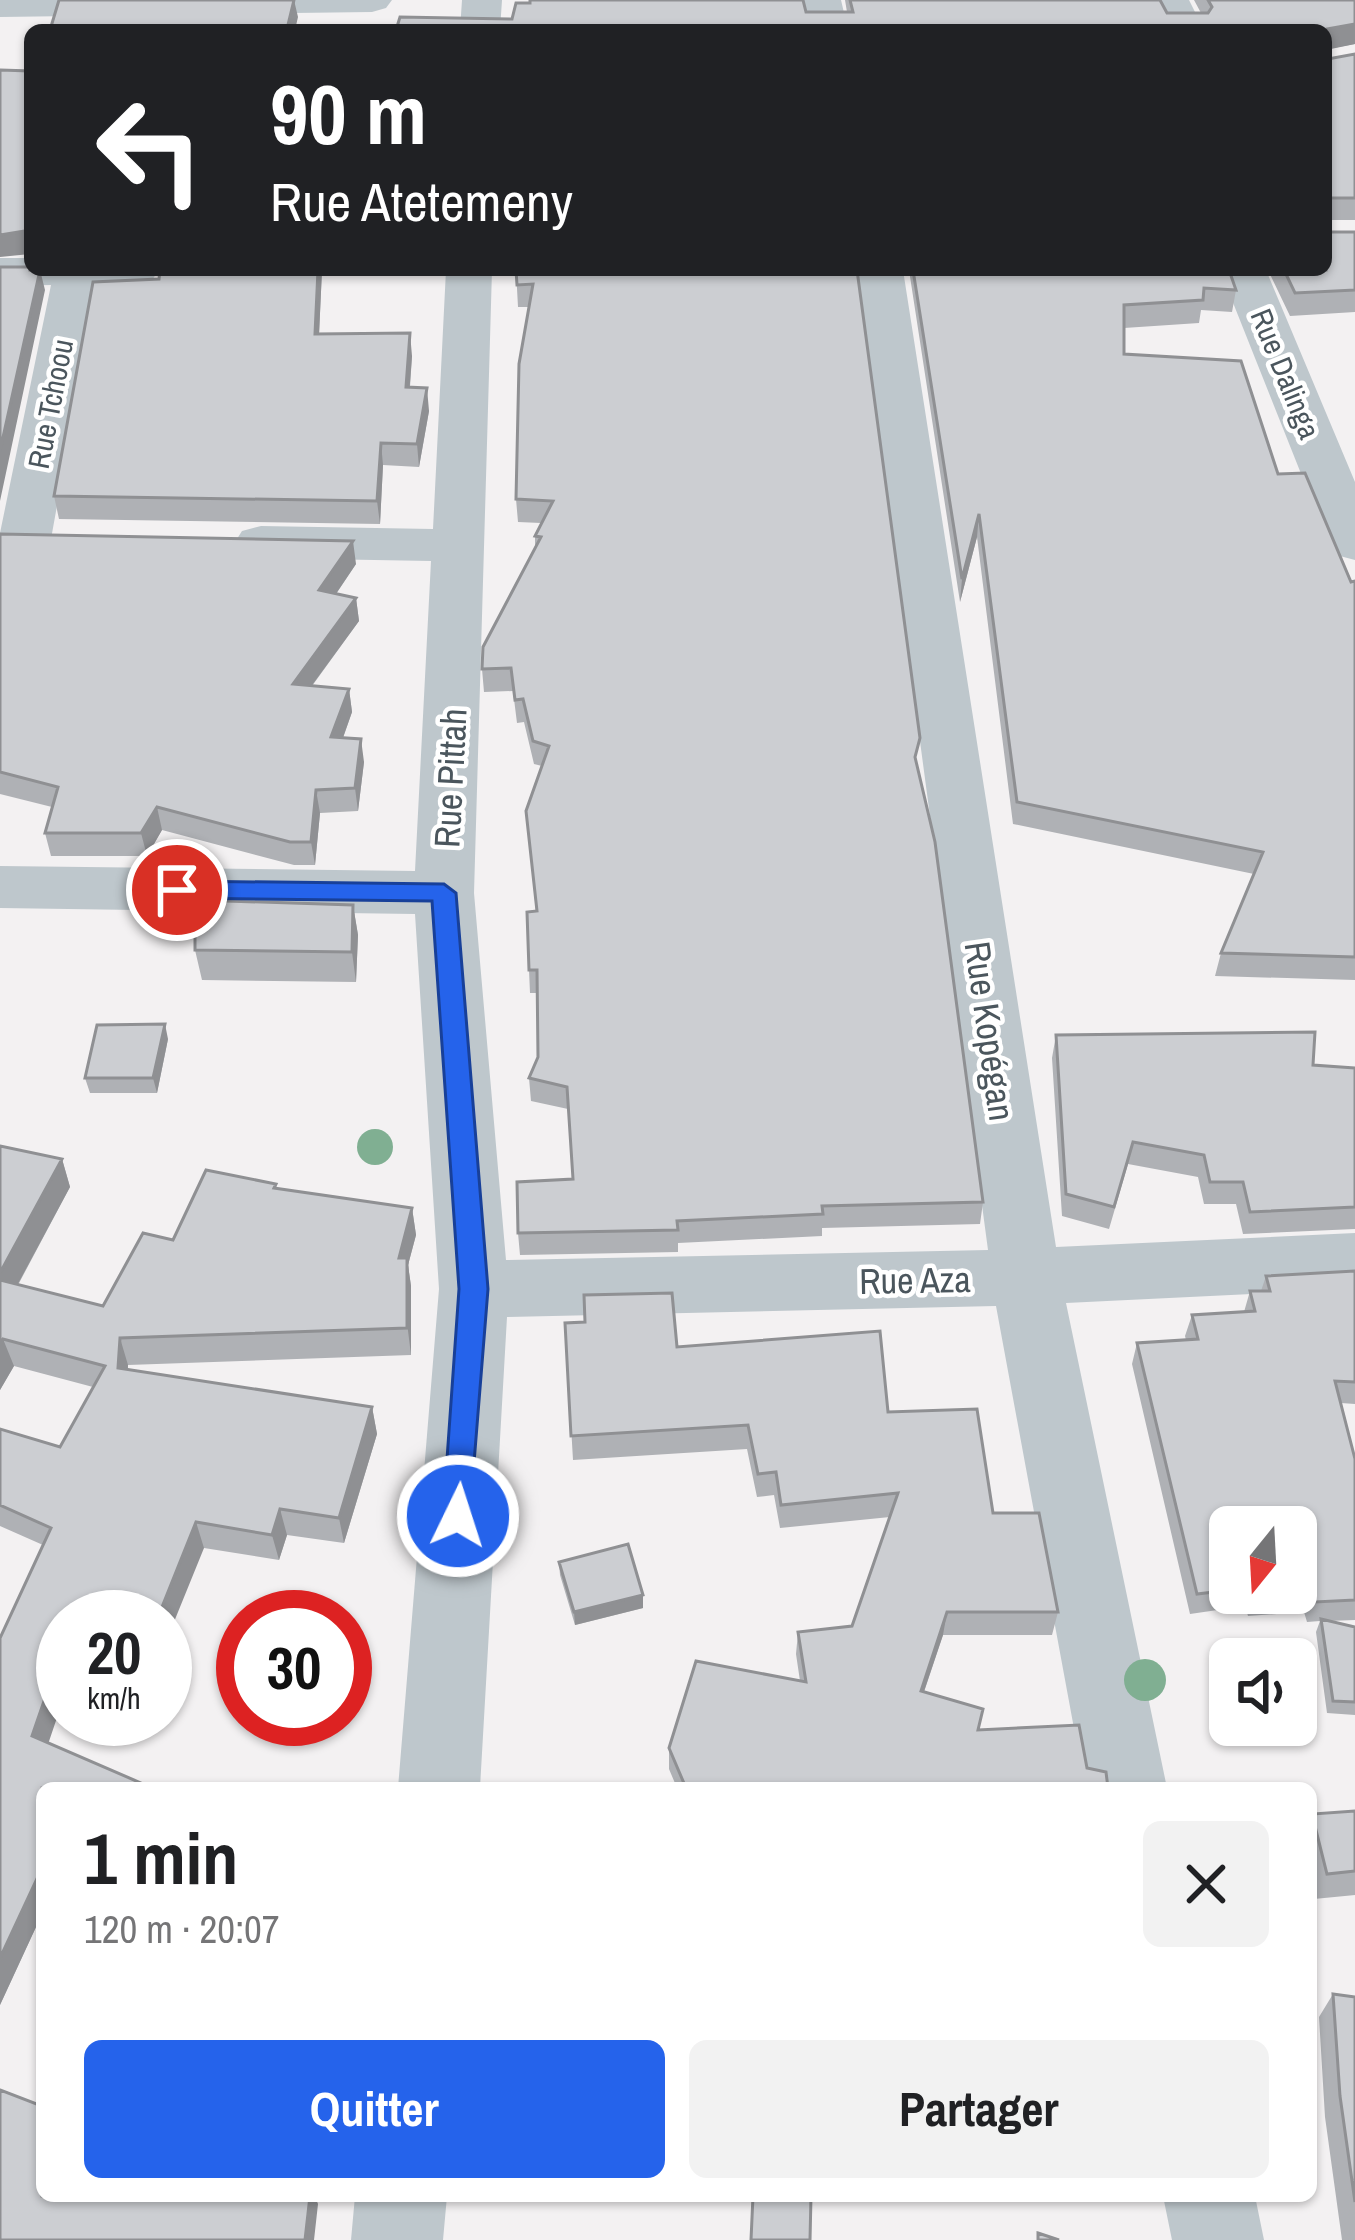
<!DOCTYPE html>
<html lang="fr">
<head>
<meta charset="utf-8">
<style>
  :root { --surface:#fff; --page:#f2f2f2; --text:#202124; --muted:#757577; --accent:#2563eb }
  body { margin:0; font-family:"Archivo Narrow",sans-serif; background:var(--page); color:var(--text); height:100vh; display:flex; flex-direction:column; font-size:45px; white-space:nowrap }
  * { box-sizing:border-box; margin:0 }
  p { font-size:39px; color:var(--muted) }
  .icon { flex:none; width:66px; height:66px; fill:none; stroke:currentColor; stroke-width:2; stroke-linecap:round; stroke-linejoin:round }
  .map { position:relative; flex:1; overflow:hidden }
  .drawer { position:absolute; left:36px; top:1782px; width:1281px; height:420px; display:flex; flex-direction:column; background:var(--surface); border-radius:18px; box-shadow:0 3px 9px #0004 }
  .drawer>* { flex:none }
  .top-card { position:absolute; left:24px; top:24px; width:1308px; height:252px; border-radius:18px; box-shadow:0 3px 9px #0004; background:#202124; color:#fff; overflow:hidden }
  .needle { width:78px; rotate:198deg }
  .tools { position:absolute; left:1209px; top:1506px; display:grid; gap:24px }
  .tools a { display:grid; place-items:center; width:108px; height:108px; border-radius:18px; background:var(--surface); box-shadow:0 3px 9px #0004; font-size:60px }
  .speed { position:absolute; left:36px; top:1590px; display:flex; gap:24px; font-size:60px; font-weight:700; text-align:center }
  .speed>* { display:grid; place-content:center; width:156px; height:156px; border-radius:50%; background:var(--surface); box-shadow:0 3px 9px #0004; line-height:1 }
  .speed small { font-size:30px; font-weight:400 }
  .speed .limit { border:18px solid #d22; background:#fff; color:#111 }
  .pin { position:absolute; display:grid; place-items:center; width:102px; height:102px; color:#fff; margin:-51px; border:6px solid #fff; border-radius:50%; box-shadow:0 3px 12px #0007 }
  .me { position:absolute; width:132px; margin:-66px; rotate:4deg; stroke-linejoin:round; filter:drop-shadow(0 0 9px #0008) }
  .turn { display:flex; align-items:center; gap:42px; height:252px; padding:0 48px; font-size:54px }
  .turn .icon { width:156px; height:156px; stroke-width:2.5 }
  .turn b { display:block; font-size:84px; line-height:102px }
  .round { display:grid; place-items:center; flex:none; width:126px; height:126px; border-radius:18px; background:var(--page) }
  .headline { display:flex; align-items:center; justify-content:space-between; height:204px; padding:0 48px }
  h1 { font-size:72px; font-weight:800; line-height:90px }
  .action { display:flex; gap:24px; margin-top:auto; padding:24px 48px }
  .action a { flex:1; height:138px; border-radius:18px; background:var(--accent); color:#fff; font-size:48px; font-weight:800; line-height:138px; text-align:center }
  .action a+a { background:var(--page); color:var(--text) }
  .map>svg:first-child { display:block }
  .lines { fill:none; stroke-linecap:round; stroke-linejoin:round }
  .minor { fill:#bec7cc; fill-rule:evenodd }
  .tree { fill:#80af92 }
  .wall { fill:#afb1b5; fill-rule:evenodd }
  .shaded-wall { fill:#8f9093 }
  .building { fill:#ccced2; stroke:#8f9093; stroke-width:3 }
  .route { fill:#2563eb; stroke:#184099; stroke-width:3 }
  .labels { text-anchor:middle; stroke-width:9; stroke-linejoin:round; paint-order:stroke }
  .far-street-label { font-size:30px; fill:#4b565d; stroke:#fff }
  .street-label { font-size:36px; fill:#4b565d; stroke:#fff }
</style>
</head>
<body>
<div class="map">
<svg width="1355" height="2240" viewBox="0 0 1355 2240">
  <rect width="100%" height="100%" fill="#f3f1f2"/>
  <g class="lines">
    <path class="minor" d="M 0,0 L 392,0 L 386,8 L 372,12 L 0,17 Z
      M 462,0 L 502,0 L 500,30 L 460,30 Z
      M 801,0 L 841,0 L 848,30 L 808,30 Z
      M 1149,0 L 1189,0 L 1204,30 L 1164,30 Z
      M 0,258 L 30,258 L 30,270 L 159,270 L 152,280 L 97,284 L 51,539 L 44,550 L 25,555 L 6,550 L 0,533 L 51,285 L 0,286 Z
      M 446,270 L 492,270 L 474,893 L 506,1260 L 988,1250 L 857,270 L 903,270 L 1056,1247 L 1355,1233 L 1355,1289 L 1066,1303 L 1167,1788 L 1085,1788 L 996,1306 L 507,1317 L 480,1788 L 398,1788 L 439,1289 L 415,914 L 0,908 L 0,866 L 415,871 L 431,561 L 261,558 L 242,553 L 235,542 L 242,531 L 261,526 L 433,529 Z
      M 1220,270 L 1266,270 L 1355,482 L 1355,560 L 1336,555 L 1329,544 Z
      M 355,2196 L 447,2196 L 443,2240 L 351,2240 Z
      M 1163,2196 L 1255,2196 L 1264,2240 L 1172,2240 Z"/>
  </g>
  <g class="tree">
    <circle cx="375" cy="1147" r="18"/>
    <circle cx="1145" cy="1680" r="21"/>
  </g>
  <path class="wall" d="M 845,0 L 1160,0 L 1167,13 L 1201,13 L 1194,0 L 1355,0 L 1355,44 L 1328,49 L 1328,59 L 1355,54 L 1355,220 L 1328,220 L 1328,232 L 1355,232 L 1355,312 L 1290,316 L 1268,270 L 1326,270 L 1326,30 L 512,19 L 847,12 Z
    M 160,270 L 322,270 L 319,334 L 412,356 L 410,387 L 429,411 L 419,467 L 383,465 L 380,524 L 59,519 L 54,496 L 159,279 Z
    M 516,270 L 857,270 L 917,765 L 983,1202 L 980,1224 L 822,1228 L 822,1236 L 678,1243 L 678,1252 L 520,1255 L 518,1233 L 573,1179 L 568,1109 L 531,1101 L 529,1078 L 538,1057 L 537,993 L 530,993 L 529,970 L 536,911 L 526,811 L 542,766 L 534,764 L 524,722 L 517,723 L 513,691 L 484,692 L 482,669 L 535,547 L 535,536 L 541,523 L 518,522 L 516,499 L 529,307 L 518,307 Z
    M 909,270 L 1229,270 L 1236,290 L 1232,312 L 1201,310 L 1199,323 L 1124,328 L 1124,354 L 1278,474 L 1351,582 L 1355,581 L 1355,980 L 1215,976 L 1221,953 L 1254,874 L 1013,824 L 977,537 L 960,602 Z
    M 0,534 L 356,564 L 336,594 L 356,598 L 359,621 L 312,686 L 349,689 L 352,712 L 343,738 L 364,762 L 358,811 L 320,813 L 315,865 L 294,865 L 162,830 L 147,856 L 51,856 L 45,833 L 52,807 L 0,794 Z
    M 353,905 L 358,935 L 356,982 L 202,980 L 195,950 Z
    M 1056,1035 L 1313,1065 L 1355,1068 L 1355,1229 L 1243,1234 L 1236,1204 L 1204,1204 L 1198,1177 L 1128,1164 L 1109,1229 L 1062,1216 L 1052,1058 Z
    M 168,1039 L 157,1093 L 90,1093 L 85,1078 Z
    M 0,1146 L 62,1159 L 70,1187 L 18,1285 L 103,1306 L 173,1240 L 276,1184 L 277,1189 L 412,1208 L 416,1235 L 408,1265 L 411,1286 L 411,1355 L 128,1365 L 128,1370 L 372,1407 L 377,1434 L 344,1543 L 287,1535 L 279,1560 L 204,1548 L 63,1617 L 48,1743 L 141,1783 L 143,1788 L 42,1788 L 42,1914 L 0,2005 L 43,1545 L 0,1526 L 0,1429 L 60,1447 L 93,1387 L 14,1366 L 0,1390 Z
    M 1355,1271 L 1355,1404 L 1341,1403 L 1355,1459 L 1355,1620 L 1328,1621 L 1355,1627 L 1355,1715 L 1327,1713 L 1316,1632 L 1320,1621 L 1307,1622 L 1304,1612 L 1248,1616 L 1245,1606 L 1190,1614 L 1132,1364 L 1137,1343 L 1186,1340 L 1185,1336 L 1192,1315 L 1244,1312 L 1250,1291 L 1261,1291 L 1266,1276 ZM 1230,1527 L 1296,1593 L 1230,1593 Z
    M 565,1323 L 677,1347 L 888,1412 L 993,1513 L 1058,1612 L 1052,1635 L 943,1635 L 924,1692 L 978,1730 L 1087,1768 L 1108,1788 L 677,1788 L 669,1769 L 669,1748 L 800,1681 L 796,1654 L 798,1632 L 852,1626 L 890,1517 L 780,1528 L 774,1495 L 757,1497 L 747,1449 L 573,1460 Z
    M 559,1562 L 643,1608 L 575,1625 L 560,1575 Z
    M 1355,1811 L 1355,1895 L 1314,1899 L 1311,1887 L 1312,1814 Z
    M 1333,1994 L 1355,1997 L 1355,2240 L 1342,2240 L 1325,2117 L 1319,2017 Z"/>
  <path class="shaded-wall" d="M 294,0 L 298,17 L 295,30 L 287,30 Z
    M 1355,24 L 1355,44 L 1326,50 L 1327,29 Z
    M 25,231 L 30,254 L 0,257 L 0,235 Z
    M 40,270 L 45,290 L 0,501 L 0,451 Z
    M 318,270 L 322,270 L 318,357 L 315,334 Z
    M 410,333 L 412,356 L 408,409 L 406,387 Z
    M 427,388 L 429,411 L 419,467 L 417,444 Z
    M 381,443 L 383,465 L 380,524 L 377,501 Z
    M 979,514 L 977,537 L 960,602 L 962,579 Z
    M 353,541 L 356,564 L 323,613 L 319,590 Z
    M 356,598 L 359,621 L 296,707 L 293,684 Z
    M 349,689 L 352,712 L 335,760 L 331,737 Z
    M 361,739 L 364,762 L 358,811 L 355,788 Z
    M 316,790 L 320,813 L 315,865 L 311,842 Z
    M 157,807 L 162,830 L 147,856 L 141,833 Z
    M 353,905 L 358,935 L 356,982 L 352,952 Z
    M 165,1024 L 168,1039 L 157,1093 L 153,1078 Z
    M 62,1159 L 70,1187 L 6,1306 L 0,1289 L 0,1273 Z
    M 412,1208 L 416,1235 L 408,1265 L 411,1286 L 411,1355 L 399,1258 Z
    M 120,1338 L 128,1365 L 126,1395 L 118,1368 Z
    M 3,1339 L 14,1366 L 0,1390 L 0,1345 Z
    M 372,1407 L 377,1434 L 344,1543 L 339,1518 Z
    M 280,1509 L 287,1535 L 279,1560 L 272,1535 Z
    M 196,1522 L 204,1548 L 165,1644 L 165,1617 L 158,1617 Z
    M 643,1595 L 643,1608 L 575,1625 L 574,1612 Z
    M 947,1612 L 943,1635 L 917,1712 L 921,1691 Z
    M 63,1646 L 63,1700 L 43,1759 L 32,1736 Z
    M 42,1868 L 42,1914 L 0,2005 L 0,1958 Z
    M 310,2196 L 315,2196 L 318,2204 L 314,2240 L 305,2240 Z"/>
  <path class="building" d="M 59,0 L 294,0 L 287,29 L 296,30 L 50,30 Z
    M 530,0 L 803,0 L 806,12 L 853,12 L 850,0 L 1160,0 L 1167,13 L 1208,13 L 1212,7 L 1208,0 L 1355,0 L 1355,24 L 1327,29 L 1328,59 L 1355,54 L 1355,198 L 1328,198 L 1328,232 L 1355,232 L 1355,290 L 1295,293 L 1284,270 L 1326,270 L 1326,30 L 396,30 L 400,17 L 512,19 L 516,3 L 530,3 Z
    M 0,70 L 30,71 L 30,243 L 25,231 L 0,235 Z
    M 0,267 L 30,267 L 30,270 L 40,270 L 0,451 Z
    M 160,270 L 318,270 L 315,334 L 410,333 L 406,387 L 427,388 L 417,444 L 381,443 L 377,501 L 54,496 L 93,282 L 159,279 Z
    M 516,270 L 857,270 L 920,738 L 915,757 L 935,842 L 983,1202 L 822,1206 L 823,1214 L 677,1221 L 678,1230 L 518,1233 L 517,1182 L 573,1179 L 567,1087 L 529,1078 L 538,1057 L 537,970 L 529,970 L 527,912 L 537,911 L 526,811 L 549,746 L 533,741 L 523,699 L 515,700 L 511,668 L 482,669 L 483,647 L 541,537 L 535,536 L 553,501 L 516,499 L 519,364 L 533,284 L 517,285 Z
    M 913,270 L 1229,270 L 1236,290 L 1204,288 L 1203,300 L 1124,305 L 1124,354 L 1241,361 L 1278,474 L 1305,473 L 1351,582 L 1355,581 L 1355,957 L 1221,953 L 1263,852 L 1017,802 L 979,514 L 962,579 Z
    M 0,534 L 353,541 L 319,590 L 356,598 L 293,684 L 349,689 L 331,737 L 361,739 L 355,788 L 316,790 L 311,842 L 290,842 L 157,807 L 141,833 L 45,833 L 58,787 L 0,772 Z
    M 195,900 L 353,905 L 352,952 L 195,950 Z
    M 165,1024 L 153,1078 L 85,1078 L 97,1025 Z
    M 1315,1032 L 1313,1065 L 1355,1068 L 1355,1207 L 1250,1212 L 1243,1182 L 1210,1182 L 1204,1155 L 1133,1142 L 1114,1207 L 1066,1194 L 1056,1035 Z
    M 0,1146 L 62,1159 L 0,1273 Z
    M 206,1170 L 276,1184 L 274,1188 L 412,1208 L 399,1258 L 407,1258 L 407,1328 L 120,1338 L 118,1368 L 372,1407 L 339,1518 L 280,1509 L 272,1535 L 196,1522 L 158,1617 L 63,1617 L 63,1646 L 32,1736 L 141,1783 L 137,1788 L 42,1788 L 42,1868 L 0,1958 L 0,1638 L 51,1528 L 0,1505 L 0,1429 L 60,1447 L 105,1366 L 3,1339 L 0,1345 L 0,1280 L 103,1306 L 143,1233 L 173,1240 Z
    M 1355,1271 L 1355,1382 L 1335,1381 L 1355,1459 L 1355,1600 L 1315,1602 L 1312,1592 L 1256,1596 L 1255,1593 L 1296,1593 L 1296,1527 L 1230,1527 L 1230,1590 L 1197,1594 L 1137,1343 L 1198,1339 L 1192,1315 L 1255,1311 L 1250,1291 L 1270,1291 L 1266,1276 Z
    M 672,1293 L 677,1347 L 880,1331 L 888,1412 L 977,1409 L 993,1513 L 1039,1513 L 1058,1612 L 947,1612 L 921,1691 L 983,1709 L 978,1730 L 1079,1725 L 1087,1768 L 1106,1772 L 1108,1788 L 686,1788 L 669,1748 L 696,1661 L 806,1682 L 798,1632 L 852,1626 L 898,1493 L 781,1505 L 776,1472 L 758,1474 L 748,1425 L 571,1436 L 565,1323 L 585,1322 L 584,1295 Z
    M 628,1544 L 643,1595 L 574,1612 L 559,1562 Z
    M 1321,1619 L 1355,1627 L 1355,1702 L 1333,1701 Z
    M 1355,1811 L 1355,1871 L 1327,1874 L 1312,1814 Z
    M 1333,1994 L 1355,1997 L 1355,2202 L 1340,2096 Z
    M 0,2090 L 42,2106 L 42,2196 L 310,2196 L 305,2240 L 0,2240 Z
    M 753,2196 L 811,2196 L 810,2240 L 751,2240 Z
    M 1038,2233 L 1059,2240 L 1038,2240 Z"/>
  <path class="route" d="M 177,881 L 444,884 L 456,893 L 488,1289 L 469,1525 L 447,1525 L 443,1516 L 459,1289 L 432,901 L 177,898 L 165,890 Z"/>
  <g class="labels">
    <g class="far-street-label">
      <text transform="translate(1285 374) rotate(68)" y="10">Rue Dalinga</text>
      <text transform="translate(51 404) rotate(-79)" y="10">Rue Tchoou</text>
    </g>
    <g class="street-label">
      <text transform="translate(450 778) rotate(-87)" y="13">Rue Pittah</text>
      <text transform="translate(990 1031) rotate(82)" y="13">Rue Kopégan</text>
      <text transform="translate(915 1280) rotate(-1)" y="13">Rue Aza</text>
    </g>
  </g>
</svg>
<div class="tools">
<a><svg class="needle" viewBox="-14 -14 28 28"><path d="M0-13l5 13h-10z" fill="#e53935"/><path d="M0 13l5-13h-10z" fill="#757577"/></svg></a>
<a><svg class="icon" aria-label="sound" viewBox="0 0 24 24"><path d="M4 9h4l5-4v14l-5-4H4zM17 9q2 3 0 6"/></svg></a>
</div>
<div class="speed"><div>20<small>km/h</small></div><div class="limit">30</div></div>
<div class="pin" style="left:177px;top:890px;background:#d93025"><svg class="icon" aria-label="arrive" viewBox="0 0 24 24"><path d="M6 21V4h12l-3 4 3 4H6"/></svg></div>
<svg class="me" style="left:458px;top:1516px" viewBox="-20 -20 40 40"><circle r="17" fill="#2563eb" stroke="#fff" stroke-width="3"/><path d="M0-11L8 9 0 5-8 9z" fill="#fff"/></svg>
<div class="top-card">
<div class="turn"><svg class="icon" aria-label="left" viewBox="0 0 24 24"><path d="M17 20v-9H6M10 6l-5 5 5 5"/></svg><div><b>90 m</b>Rue Atetemeny</div></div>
</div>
<section class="drawer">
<div class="headline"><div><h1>1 min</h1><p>120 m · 20:07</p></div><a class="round"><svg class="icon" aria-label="close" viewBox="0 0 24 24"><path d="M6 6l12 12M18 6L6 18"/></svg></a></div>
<div class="action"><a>Quitter</a><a>Partager</a></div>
</section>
</div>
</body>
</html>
